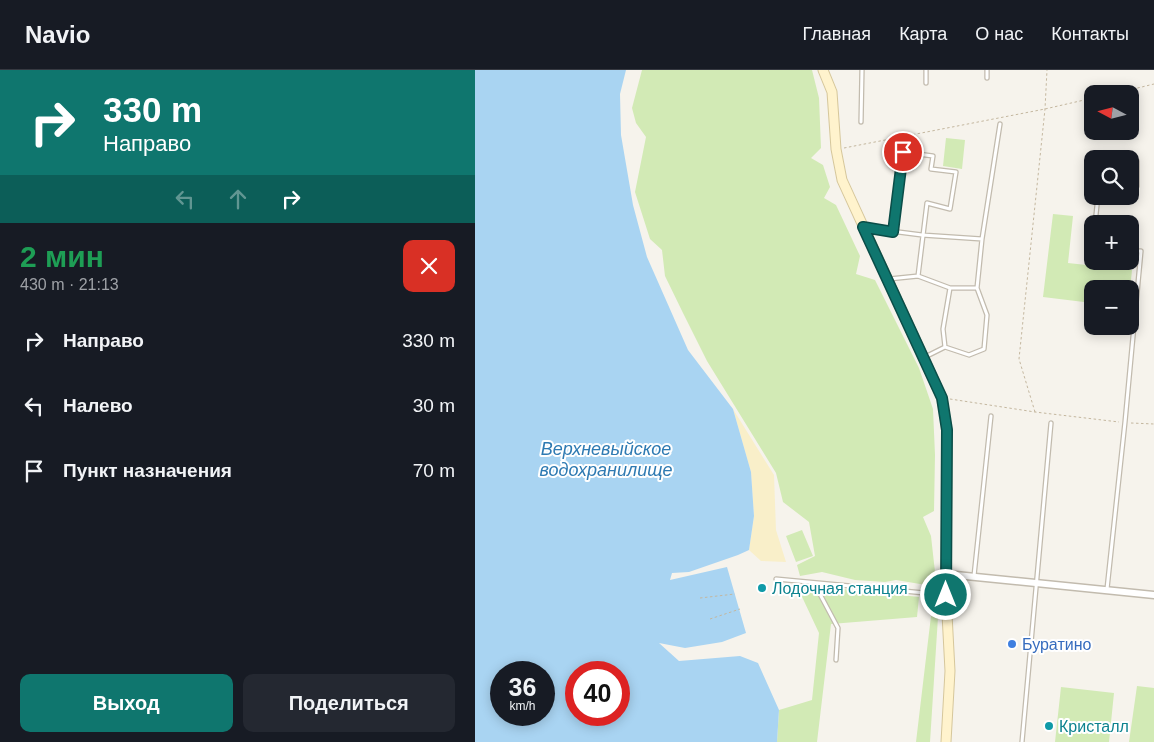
<!DOCTYPE html>
<html lang="ru">
<head>
<meta charset="utf-8">
<style>
  :root { --surface:#171b24; --page:#242831; --text:#f1f3f6; --muted:#9ea1a6; --line:#363941; --accent:#0f766e }
  body { margin:0; font-family:Arial,sans-serif; background:var(--page); color:var(--text); height:100vh; display:flex; flex-direction:column; font-size:19px; white-space:nowrap }
  * { box-sizing:border-box; margin:0 }
  p { font-size:16px; color:var(--muted) }
  .icon { flex:none; width:28px; height:28px; fill:none; stroke:currentColor; stroke-width:2; stroke-linecap:round; stroke-linejoin:round }
  .map { position:relative; flex:1; overflow:hidden }
  .drawer { display:flex; flex-direction:column; background:var(--surface); width:475px }
  .drawer>* { flex:none }
  .top-card { background:#0f766e; color:#fff; overflow:hidden }
  .needle { width:32px; rotate:277deg }
  .tools { position:absolute; left:609px; top:15px; display:grid; gap:10px }
  .tools a { display:grid; place-items:center; width:55px; height:55px; border-radius:10px; background:var(--surface); box-shadow:0 2px 12px #0003; font-size:25px }
  .speed { position:absolute; left:15px; top:591px; display:flex; gap:10px; font-size:25px; font-weight:700; text-align:center }
  .speed>* { display:grid; place-content:center; width:65px; height:65px; border-radius:50%; background:var(--surface); box-shadow:0 2px 12px #0003; line-height:1 }
  .speed small { font-size:12px; font-weight:400 }
  .speed .limit { border:8px solid #d22; background:#fff; color:#111 }
  .pin { position:absolute; display:grid; place-items:center; width:42px; height:42px; color:#fff; margin:-21px; border:2px solid #fff; border-radius:50%; box-shadow:0 1px 5px #0007 }
  .me { position:absolute; width:55px; margin:-28px; rotate:0deg; stroke-linejoin:round; filter:drop-shadow(0 0 4px #0008) }
  .turn { display:flex; align-items:center; gap:18px; height:105px; padding:0 20px; font-size:22px }
  .turn .icon { width:65px; height:65px; stroke-width:2.5 }
  .turn b { display:block; font-size:35px; line-height:42px }
  .lanes { display:flex; align-items:center; height:48px; padding:0 20px; background:#0003; justify-content:center; gap:25px; direction:ltr }
  .lanes .off { opacity:.35 }
  .round { display:grid; place-items:center; flex:none; width:52px; height:52px; border-radius:10px; background:var(--page) }
  .summary { display:flex; align-items:center; justify-content:space-between; height:85px; padding:0 20px }
  h1 { font-size:30px; font-weight:600; line-height:38px; color:#1e9e55 }
  .cta { display:flex; gap:10px; margin-top:auto; padding:10px 20px }
  .cta a { flex:1; height:58px; border-radius:10px; background:var(--accent); color:#fff; font-size:20px; font-weight:600; line-height:58px; text-align:center }
  .cta a+a { background:var(--page); color:var(--text) }
  ul { padding:0; list-style:none }
  li { display:flex; align-items:center; gap:15px; height:65px; padding:0 20px }
  li div { flex:1 }
  li b { display:block; font-size:19px }
  li em { font-style:normal }
  header { display:flex; align-items:center; gap:30px; box-sizing:border-box; height:70px; padding:0 25px; background:var(--surface); border-bottom:1px solid var(--line) }
  header strong { font-size:24px }
  nav { display:flex; gap:28px; margin-inline-start:auto; font-size:18px }
  main { display:flex; flex:1; min-height:0 }
  .map>svg:first-child { display:block }
  .green { fill:#d2eab5 }
  .sand { fill:#f9efc9 }
  .water { fill:#a9d4f2; fill-rule:evenodd }
  .lines { fill:none; stroke-linecap:round; stroke-linejoin:round }
  .lane-casing { stroke:#c2bbae; stroke-width:5.5 }
  .street-casing { stroke:#c2bbae; stroke-width:9 }
  .secondary-casing { stroke:#d6c79b; stroke-width:11 }
  .path { stroke:#c4b79f; stroke-width:1; stroke-dasharray:2.5 2.5; stroke-linecap:butt }
  .lane { stroke:#fff; stroke-width:3 }
  .street { stroke:#fff; stroke-width:6 }
  .secondary { stroke:#fff3cd; stroke-width:9 }
  .route-casing { stroke:#0a4d48; stroke-width:12 }
  .route { stroke:#0f766e; stroke-width:9 }
  .culture-dot { fill:#0f9aa8; stroke:#fff; stroke-width:2 }
  .shop-dot { fill:#3f7fe0; stroke:#fff; stroke-width:2 }
  .labels { text-anchor:middle; stroke-width:4; stroke-linejoin:round; paint-order:stroke }
  .culture-label { font-size:16px; fill:#0d838f; stroke:#fff; text-anchor:start }
  .shop-label { font-size:16px; fill:#366cbe; stroke:#fff; text-anchor:start }
  .water-label { font-size:18px; font-style:italic; fill:#2e7ab2; stroke:#fff }
</style>
</head>
<body>
<header>
<strong>Navio</strong>
<nav><a>Главная</a><a>Карта</a><a>О нас</a><a>Контакты</a></nav>
</header>
<main>
<section class="drawer">
<div class="top-card">
<div class="turn"><svg class="icon" aria-label="right" viewBox="0 0 24 24"><path d="M7 20v-9h11M14 6l5 5-5 5"/></svg><div><b>330 m</b>Направо</div></div>
<div class="lanes"><svg class="icon off" aria-label="left" viewBox="0 0 24 24"><path d="M17 20v-9H6M10 6l-5 5 5 5"/></svg><svg class="icon off" aria-label="ahead" viewBox="0 0 24 24"><path d="M12 20V5M6 11l6-6 6 6"/></svg><svg class="icon" aria-label="right" viewBox="0 0 24 24"><path d="M7 20v-9h11M14 6l5 5-5 5"/></svg></div>
</div>
<div class="summary"><div><h1>2 мин</h1><p>430 m · 21:13</p></div><a class="round" style="background:#d93025;color:#fff"><svg class="icon" aria-label="close" viewBox="0 0 24 24"><path d="M6 6l12 12M18 6L6 18"/></svg></a></div>
<ul>
<li><svg class="icon" aria-label="right" viewBox="0 0 24 24"><path d="M7 20v-9h11M14 6l5 5-5 5"/></svg><div><b>Направо</b></div><em>330 m</em></li>
<li><svg class="icon" aria-label="left" viewBox="0 0 24 24"><path d="M17 20v-9H6M10 6l-5 5 5 5"/></svg><div><b>Налево</b></div><em>30 m</em></li>
<li><svg class="icon" aria-label="arrive" viewBox="0 0 24 24"><path d="M6 21V4h12l-3 4 3 4H6"/></svg><div><b>Пункт назначения</b></div><em>70 m</em></li>
</ul>
<div class="cta"><a>Выход</a><a>Поделиться</a></div>
</section>
<div class="map">
<svg width="679" height="672" viewBox="0 0 679 672">
  <rect width="100%" height="100%" fill="#f6f3ec"/>
  <path class="green" d="M 167,0 L 337,0 L 344,28 L 346,78 L 336,88 L 348,95 L 355,117 L 349,128 L 361,135 L 385,186 L 381,204 L 400,210 L 444,298 L 458,339 L 460,385 L 459,441 L 448,447 L 456,466 L 461,511 L 451,515 L 421,510 L 410,512 L 380,510 L 347,502 L 325,506 L 322,495 L 340,486 L 334,452 L 308,432 L 301,403 L 232,291 L 208,243 L 190,206 L 187,180 L 175,169 L 160,122 L 171,67 L 161,53 L 157,38 Z
    M 471,68 L 490,70 L 487,99 L 468,96 Z
    M 578,144 L 598,146 L 593,193 L 657,200 L 655,220 L 618,219 L 617,233 L 568,227 Z
    M 327,460 L 338,486 L 321,492 L 311,466 Z
    M 321,514 L 444,527 L 442,547 L 356,554 L 342,672 L 302,672 L 304,640 L 337,630 L 344,563 Z
    M 456,546 L 463,547 L 455,672 L 441,672 Z
    M 662,616 L 679,618 L 679,672 L 654,672 Z
    M 586,617 L 639,623 L 634,672 L 580,672 Z"/>
  <path class="sand" d="M 258,339 L 299,405 L 301,460 L 311,492 L 286,491 L 274,480 L 279,446 L 276,402 Z"/>
  <path class="water" d="M 0,0 L 151,0 L 145,24 L 146,65 L 158,135 L 172,187 L 213,280 L 258,339 L 276,402 L 279,446 L 274,480 L 263,485 L 214,502 L 197,503 L 195,510 L 252,497 L 271,563 L 247,572 L 210,578 L 184,573 L 204,591 L 265,586 L 283,593 L 304,640 L 302,672 L 0,672 ZM 26,602 L 69,602 L 69,645 L 26,645 ZM 101,602 L 144,602 L 144,645 L 101,645 Z"/>
  <g class="lines">
    <defs>
      <path id="lane" d="M 512,8 L 512,0
        M 451,13 L 451,0
        M 386,52 L 387,0
        M 628,89 L 630,89
        M 655,90 L 662,91 L 662,116
        M 620,154 L 623,126
        M 392,158 L 447,165 L 507,169
        M 418,162 L 428,82 L 458,86 L 456,99 L 481,102 L 475,139 L 452,133 L 443,206
        M 618,177 L 618,179
        M 414,209 L 443,206 L 475,218
        M 470,277 L 468,259 L 475,218 L 502,218
        M 450,287 L 470,277 L 494,285 L 509,279 L 512,245 L 502,218 L 507,169 L 525,54
        M 499,506 L 516,346
        M 301,509 L 471,525
        M 339,513 L 363,558 L 361,590
        M 632,519 L 650,352 L 666,181 L 655,181
        M 547,672 L 576,353"/>
      <path id="street" d="M 471,504 L 679,525"/>
      <path id="secondary" d="M 348,0 L 357,22 L 361,79 L 367,110 L 467,328 L 472,360 L 471,525 L 475,601 L 471,672"/>
    </defs>
    <use href="#lane" class="lane-casing"/>
    <use href="#street" class="street-casing"/>
    <use href="#secondary" class="secondary-casing"/>
    <path class="path" d="M 638,24 L 679,14
      M 369,78 L 570,39 L 618,28
      M 475,329 L 560,342 L 644,352
      M 560,342 L 544,289 L 570,39 L 572,0
      M 656,353 L 679,354
      M 225,528 L 260,524
      M 235,549 L 265,539"/>
    <use href="#lane" class="lane"/>
    <use href="#street" class="street"/>
    <use href="#secondary" class="secondary"/>
  </g>
  <g class="lines">
    <defs>
      <path id="route" d="M 428,82 L 418,162 L 388,157 L 467,328 L 472,360 L 471,525"/>
    </defs>
    <use href="#route" class="route-casing"/>
    <use href="#route" class="route"/>
  </g>
  <g class="culture-dot">
    <circle cx="287" cy="518" r="5"/>
    <circle cx="574" cy="656" r="5"/>
  </g>
  <circle class="shop-dot" cx="537" cy="574" r="5"/>
  <g class="labels">
    <g class="culture-label">
      <text x="297" y="524">Лодочная станция</text>
      <text x="584" y="662">Кристалл</text>
    </g>
    <g class="shop-label">
      <text x="547" y="580">Буратино</text>
    </g>
    <g class="water-label">
      <text x="131" y="385">Верхневыйское<tspan x="131" dy="21">водохранилище</tspan></text>
    </g>
  </g>
</svg>
<div class="tools">
<a><svg class="needle" viewBox="-14 -14 28 28"><path d="M0-13l5 13h-10z" fill="#e53935"/><path d="M0 13l5-13h-10z" fill="#9ea1a6"/></svg></a>
<a><svg class="icon" aria-label="search" viewBox="0 0 24 24"><circle cx="10" cy="10" r="6"/><path d="M15 15l6 6"/></svg></a>
<a>+</a>
<a>−</a>
</div>
<div class="speed"><div>36<small>km/h</small></div><div class="limit">40</div></div>
<div class="pin" style="left:428px;top:82px;background:#d93025"><svg class="icon" aria-label="arrive" viewBox="0 0 24 24"><path d="M6 21V4h12l-3 4 3 4H6"/></svg></div>
<svg class="me" style="left:471px;top:525px" viewBox="-20 -20 40 40"><circle r="17" fill="#0f766e" stroke="#fff" stroke-width="3"/><path d="M0-11L8 9 0 5-8 9z" fill="#fff"/></svg>
</div>
</main>
</body>
</html>
